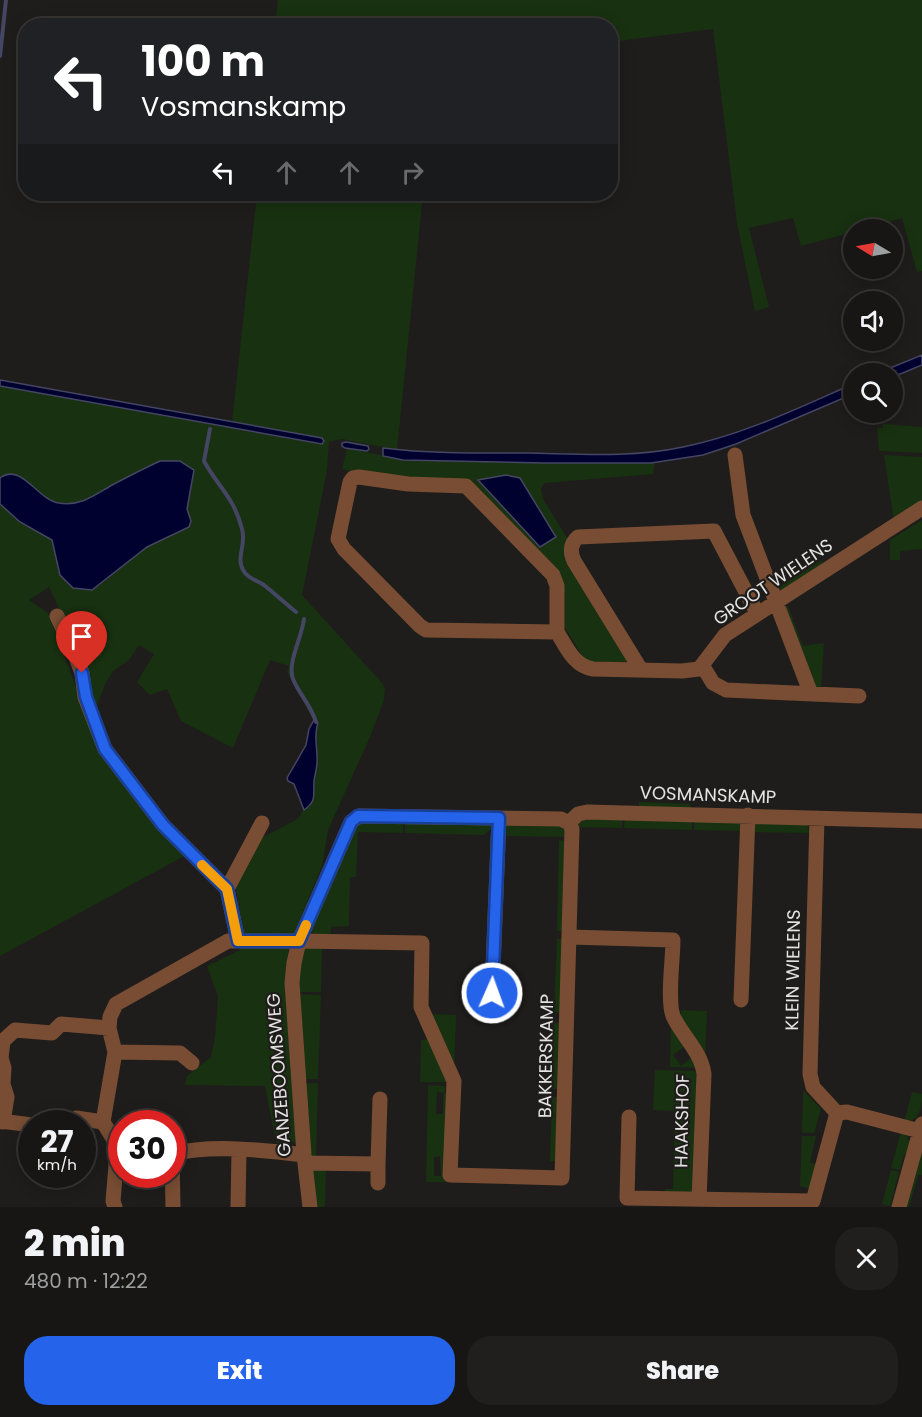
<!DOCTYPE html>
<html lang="en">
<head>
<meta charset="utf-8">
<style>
  :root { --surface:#171614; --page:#201f1d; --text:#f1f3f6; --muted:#9e9fa0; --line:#363534; --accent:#2563eb }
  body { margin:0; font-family:Poppins,sans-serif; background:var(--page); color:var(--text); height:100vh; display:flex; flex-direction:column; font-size:22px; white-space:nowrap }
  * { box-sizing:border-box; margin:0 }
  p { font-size:20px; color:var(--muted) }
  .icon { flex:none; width:33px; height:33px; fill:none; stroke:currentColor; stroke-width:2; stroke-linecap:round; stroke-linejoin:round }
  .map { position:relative; height:1207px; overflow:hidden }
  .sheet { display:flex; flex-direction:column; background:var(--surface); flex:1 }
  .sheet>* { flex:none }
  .hud { position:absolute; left:18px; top:18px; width:600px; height:183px; border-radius:24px; box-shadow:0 3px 15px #0003,0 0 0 2px var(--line); background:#202124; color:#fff; overflow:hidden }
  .needle { width:39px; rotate:280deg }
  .buttons { position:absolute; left:843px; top:219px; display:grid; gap:12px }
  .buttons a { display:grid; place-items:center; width:60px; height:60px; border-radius:50%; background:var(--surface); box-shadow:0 3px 15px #0003,0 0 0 2px var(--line); font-size:30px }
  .speed { position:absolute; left:18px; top:1110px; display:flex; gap:12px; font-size:30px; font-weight:700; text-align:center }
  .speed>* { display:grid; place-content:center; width:78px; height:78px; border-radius:50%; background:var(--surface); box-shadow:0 3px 15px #0003,0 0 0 2px var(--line); line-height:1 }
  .speed small { font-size:15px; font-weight:400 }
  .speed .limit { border:9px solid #d22; background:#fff; color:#111 }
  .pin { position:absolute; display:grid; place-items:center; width:51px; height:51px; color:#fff; margin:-62px -26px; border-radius:50% 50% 50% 0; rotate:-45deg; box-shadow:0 0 6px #0007 }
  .pin .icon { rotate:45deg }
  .me { position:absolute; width:66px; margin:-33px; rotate:2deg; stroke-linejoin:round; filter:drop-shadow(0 0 4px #0008) }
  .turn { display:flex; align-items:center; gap:21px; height:126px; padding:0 24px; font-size:27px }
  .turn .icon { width:78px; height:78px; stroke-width:2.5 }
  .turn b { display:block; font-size:42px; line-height:51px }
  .lanes { display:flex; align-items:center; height:57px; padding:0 24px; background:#0003; justify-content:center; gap:30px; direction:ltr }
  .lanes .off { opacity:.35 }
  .round { display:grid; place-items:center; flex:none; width:63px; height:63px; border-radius:24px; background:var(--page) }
  .head { display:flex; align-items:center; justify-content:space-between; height:102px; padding:0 24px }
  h1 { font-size:36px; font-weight:800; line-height:45px }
  .button { display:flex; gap:12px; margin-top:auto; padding:12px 24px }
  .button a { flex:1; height:69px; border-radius:24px; background:var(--accent); color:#fff; font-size:24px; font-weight:800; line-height:69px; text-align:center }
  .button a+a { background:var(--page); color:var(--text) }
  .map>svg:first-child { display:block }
  .green { fill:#183110; fill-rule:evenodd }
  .water { fill:#00012e; stroke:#454564; stroke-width:1.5 }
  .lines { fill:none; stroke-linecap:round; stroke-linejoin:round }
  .stream { stroke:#454564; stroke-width:4 }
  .minor { stroke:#784d33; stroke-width:15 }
  .route-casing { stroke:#184099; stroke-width:15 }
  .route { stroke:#2563eb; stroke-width:10 }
  .slow { stroke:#f59e0b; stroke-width:10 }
  .labels { text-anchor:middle; stroke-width:4.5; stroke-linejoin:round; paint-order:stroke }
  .street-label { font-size:18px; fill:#e6e4e3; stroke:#1f1d1b }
</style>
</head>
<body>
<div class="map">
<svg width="922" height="1207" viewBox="0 0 922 1207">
  <rect width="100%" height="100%" fill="#1f1d1b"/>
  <path class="green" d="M 278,0 L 922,0 L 922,271 L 917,272 L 902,218 L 861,229 L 854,230 L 853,232 L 801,246 L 793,218 L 749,228 L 769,307 L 755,311 L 737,223 L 713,29 L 611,42 L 610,26 L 275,25 Z
    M 257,194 L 423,194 L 397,450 L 342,439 L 329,442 L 327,470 L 302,595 L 382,683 L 385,688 L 384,700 L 370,737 L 328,830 L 322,866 L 293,936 L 279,933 L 244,936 L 235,883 L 263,837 L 298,819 L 305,807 L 309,807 C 316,798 313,791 314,780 C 315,775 317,771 317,766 C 318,750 312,740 317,723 L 312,718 L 287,672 L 289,666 L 270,660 L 233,748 L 181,721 L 167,689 L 150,695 L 137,682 L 154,654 L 139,645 L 129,660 L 113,671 L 105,684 L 94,714 L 62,629 L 58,606 L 49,587 L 29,600 L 48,613 L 102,756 L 188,854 L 0,956 L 0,504 L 20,522 L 52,540 C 55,558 61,573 73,588 L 84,590 L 99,586 L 147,547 L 172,536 L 191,521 L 187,509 L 194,470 L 112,486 L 83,502 L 70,503 L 52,502 L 16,474 L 0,478 L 0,386 L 322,444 L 322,438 L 232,422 Z
    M 883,424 L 922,427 L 922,453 L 879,451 L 877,428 L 883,428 Z
    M 347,448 L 403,460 L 655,462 L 653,474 L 544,483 L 541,489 L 543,499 L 568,539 L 627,661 L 624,663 L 590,662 L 585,660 L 562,623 L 562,583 L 468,481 L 399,480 L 342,469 Z
    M 884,455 L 922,457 L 922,503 L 894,521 Z
    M 922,520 L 922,549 L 900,551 L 900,560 L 890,560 L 890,540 Z
    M 822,560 L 824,566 L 781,590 L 777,588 Z
    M 788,606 L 803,646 L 824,643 L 821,687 L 817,690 L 784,609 Z
    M 639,802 L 690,804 L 690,808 L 639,808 Z
    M 623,816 L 622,828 L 577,827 L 584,817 Z
    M 625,816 L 692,818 L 692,830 L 624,828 Z
    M 694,818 L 741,819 L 742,831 L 694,830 Z
    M 753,820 L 806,823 L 810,833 L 752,832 Z
    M 403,821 L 403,833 L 358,832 L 356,877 L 350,877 L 349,926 L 331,927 L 330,938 L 313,934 L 311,930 L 359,822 Z
    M 405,821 L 490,823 L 491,829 L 484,835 L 405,833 Z
    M 506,823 L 558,825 L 565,830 L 566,837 L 505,836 Z
    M 559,840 L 566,841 L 563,931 L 557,931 Z
    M 557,939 L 563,939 L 561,1013 L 554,1012 Z
    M 289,946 L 285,987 L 296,1142 L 276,1143 L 265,1086 L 185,1085 L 187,1076 L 211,1057 L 215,1037 L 218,997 L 207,966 L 240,950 L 240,947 Z
    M 322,946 L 321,992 L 297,992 L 297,973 L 304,949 Z
    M 298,994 L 321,995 L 318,1079 L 304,1079 Z
    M 681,1010 L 707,1011 L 705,1057 L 681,1017 Z
    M 430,1014 L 456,1015 L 454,1072 Z
    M 671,1019 L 701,1068 L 670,1067 ZM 684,1047 L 691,1058 L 681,1066 L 673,1055 Z
    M 554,1023 L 561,1023 L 559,1089 L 552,1089 Z
    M 429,1039 L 450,1082 L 420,1082 L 421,1040 Z
    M 655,1070 L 696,1071 L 696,1079 L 700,1080 L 693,1195 L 665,1194 L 665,1189 L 673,1189 L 675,1111 L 653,1110 Z
    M 304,1083 L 318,1083 L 316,1158 L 310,1158 Z
    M 428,1085 L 445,1086 L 445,1093 L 450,1094 L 448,1182 L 426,1182 ZM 437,1092 L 443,1093 L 443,1114 L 436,1114 ZM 440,1156 L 441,1176 L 434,1176 L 434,1157 Z
    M 803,1090 L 821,1109 L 814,1133 L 802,1133 Z
    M 912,1092 L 922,1094 C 922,1108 919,1122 904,1122 Z
    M 552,1097 L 559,1097 L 557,1161 L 550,1161 Z
    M 901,1132 C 910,1137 911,1143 908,1152 L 904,1155 L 900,1170 L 891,1168 Z
    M 802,1136 L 816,1136 L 810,1162 L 817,1165 L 811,1189 L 800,1186 Z
    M 922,1148 L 922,1175 L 918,1175 L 909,1207 L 906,1207 Z
    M 326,1168 L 325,1207 L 314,1207 L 311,1170 Z
    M 891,1170 L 899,1172 L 890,1206 L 882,1204 Z"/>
  <path class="water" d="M 922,355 L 922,365 L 893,377 L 892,374 L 878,373 Z
    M 0,380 L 322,438 L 324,441 L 322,444 L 0,386 Z
    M 853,384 L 853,394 L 736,444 L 703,455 L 651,463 L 546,463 L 403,460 L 383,456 L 383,448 C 431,454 481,453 529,453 C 580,454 632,458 683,447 C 743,435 798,408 853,384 Z
    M 346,442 L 368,446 L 369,449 L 367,451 L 345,448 L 342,446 L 342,443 Z
    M 160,461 L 180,461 L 194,470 L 187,509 L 191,521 L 189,527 L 147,547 L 92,590 L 73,588 L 60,575 L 52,540 L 20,522 L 0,504 L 0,478 C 22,462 37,500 59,503 C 81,507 96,494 114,484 C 129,476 145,468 160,461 Z
    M 506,475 L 520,478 L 556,537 L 540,547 L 478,480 Z
    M 314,720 L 318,723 C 313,737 318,748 317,762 C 317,768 315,774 314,781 C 313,797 317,800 304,810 L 294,784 L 288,781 L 287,778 L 306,745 L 309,729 Z"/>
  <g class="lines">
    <path class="stream" d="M 0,56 L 6,0
      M 210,429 L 204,461 C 218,487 234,497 242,529 C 247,546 234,558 245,573 C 250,579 258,581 264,585 C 275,594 285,603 296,612
      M 304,619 C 302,637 287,663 293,679 C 299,694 311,705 316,722"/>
    <path class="minor" d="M 735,455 L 743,515 L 811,694
      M 359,477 L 408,484 L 466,486 L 553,575 L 557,586 L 557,632 L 426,630 L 420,626 L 344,549 L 338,539 L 350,482 L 353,478 Z
      M 57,616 L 76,657 L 82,673 L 85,697 L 105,749 L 163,825 L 227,889 L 238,941
      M 557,632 C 567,648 574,666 593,669 L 682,671 L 699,669 L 725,635 L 922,508
      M 702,665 L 713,683 L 726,690 L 859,696
      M 641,670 L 574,561 C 570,552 570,544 578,537 L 714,531 L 757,613
      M 817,818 L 810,1074 L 813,1087 L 837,1113
      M 227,889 L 262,823
      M 569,937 L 673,940 C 673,958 667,1000 673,1016 C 682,1036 701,1051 704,1074 L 699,1200
      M 492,993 L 499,818
      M 741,1000 L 748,815
      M 115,1052 L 180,1053 L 192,1063
      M 837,1113 L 847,1112 L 920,1131
      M 629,1117 L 627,1198 L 813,1201 L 837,1113
      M 0,1121 L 32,1125
      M 3,1122 L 7,1097 L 3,1084 L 4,1068 L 1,1058 L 3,1041 L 15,1030 L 52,1033 L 61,1024 L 109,1028
      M 64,1124 L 76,1118 L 103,1122
      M 119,1148 L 103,1122 L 115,1052 L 109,1028 L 110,1017 L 116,1004 L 228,941 L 299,941 L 351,822 L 359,816 L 561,819 L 569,823 L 578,814 L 587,812 L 922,821
      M 172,1154 L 173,1207
      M 173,1154 C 210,1144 266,1150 304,1155
      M 305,1163 L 378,1164 L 380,1099
      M 378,1183 L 378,1164
      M 115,1207 L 113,1201 L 117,1153 L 119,1148
      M 238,1207 L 239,1150
      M 310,1207 L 304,1155 L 292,983 L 294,963 L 299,941 L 422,943 L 421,1007 L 454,1081 L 450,1175 L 562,1178 L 572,829 L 569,823
      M 899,1207 L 922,1124"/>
  </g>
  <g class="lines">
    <defs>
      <path id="route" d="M 82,673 L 86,697 L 105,749 L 163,825 L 227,889 L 238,941 L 299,941 L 351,822 L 358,816 L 499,818 L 492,993"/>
    </defs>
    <use href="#route" class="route-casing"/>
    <use href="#route" class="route"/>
    <path class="slow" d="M 202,865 L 227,889 L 238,941 L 299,941 L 306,925"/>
  </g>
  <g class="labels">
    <g class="street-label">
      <text transform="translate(773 582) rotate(-34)" y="6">GROOT WIELENS</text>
      <text transform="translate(708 795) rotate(2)" y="6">VOSMANSKAMP</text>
      <text transform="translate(793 970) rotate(-89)" y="6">KLEIN WIELENS</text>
      <text transform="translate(546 1056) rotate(-89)" y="6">BAKKERSKAMP</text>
      <text transform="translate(279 1075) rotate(-94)" y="6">GANZEBOOMSWEG</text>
      <text transform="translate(682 1121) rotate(-89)" y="6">HAAKSHOF</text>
    </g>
  </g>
</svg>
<div class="buttons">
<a><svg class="needle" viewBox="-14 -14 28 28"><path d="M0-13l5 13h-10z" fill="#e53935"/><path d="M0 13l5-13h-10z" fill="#9e9fa0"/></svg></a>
<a><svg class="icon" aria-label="sound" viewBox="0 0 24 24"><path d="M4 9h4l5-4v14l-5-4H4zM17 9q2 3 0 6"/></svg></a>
<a><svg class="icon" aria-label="search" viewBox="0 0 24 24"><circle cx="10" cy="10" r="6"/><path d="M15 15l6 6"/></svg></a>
</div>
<div class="speed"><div>27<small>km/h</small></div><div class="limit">30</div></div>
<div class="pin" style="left:82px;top:673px;background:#d93025"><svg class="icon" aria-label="arrive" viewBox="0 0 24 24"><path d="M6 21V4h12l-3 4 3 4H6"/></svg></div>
<svg class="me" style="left:492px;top:993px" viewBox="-20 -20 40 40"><circle r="17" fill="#2563eb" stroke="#fff" stroke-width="3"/><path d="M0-11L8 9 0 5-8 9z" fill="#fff"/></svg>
<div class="hud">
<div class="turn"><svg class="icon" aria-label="left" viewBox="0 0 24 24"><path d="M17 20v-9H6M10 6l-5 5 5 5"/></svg><div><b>100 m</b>Vosmanskamp</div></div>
<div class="lanes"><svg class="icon" aria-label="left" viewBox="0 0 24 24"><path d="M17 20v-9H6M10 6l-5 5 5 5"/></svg><svg class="icon off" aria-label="ahead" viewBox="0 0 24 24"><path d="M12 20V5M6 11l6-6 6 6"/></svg><svg class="icon off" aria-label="ahead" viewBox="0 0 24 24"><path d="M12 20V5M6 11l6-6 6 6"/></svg><svg class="icon off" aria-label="right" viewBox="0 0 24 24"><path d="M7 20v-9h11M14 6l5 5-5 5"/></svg></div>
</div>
</div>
<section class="sheet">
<div class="head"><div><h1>2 min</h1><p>480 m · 12:22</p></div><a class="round"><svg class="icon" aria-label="close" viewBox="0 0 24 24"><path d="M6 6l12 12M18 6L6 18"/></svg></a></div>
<div class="button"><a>Exit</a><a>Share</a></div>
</section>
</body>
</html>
